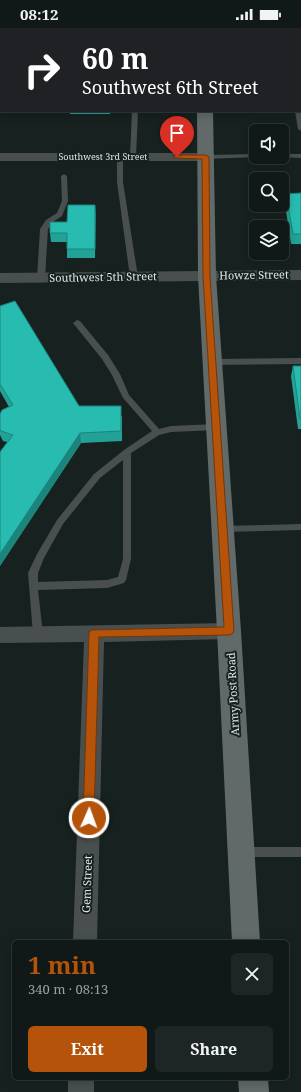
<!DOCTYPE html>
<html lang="en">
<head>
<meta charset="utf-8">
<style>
  :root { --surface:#101918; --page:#1e2625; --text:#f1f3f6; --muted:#9ca0a2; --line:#303837; --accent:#b45309 }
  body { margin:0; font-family:"Noto Serif",serif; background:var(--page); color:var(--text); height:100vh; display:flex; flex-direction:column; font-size:15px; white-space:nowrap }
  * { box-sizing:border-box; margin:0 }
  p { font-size:13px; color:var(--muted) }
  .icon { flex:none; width:22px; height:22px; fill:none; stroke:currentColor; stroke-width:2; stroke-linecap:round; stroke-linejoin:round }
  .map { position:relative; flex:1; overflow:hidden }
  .details { position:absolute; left:12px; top:912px; width:277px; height:140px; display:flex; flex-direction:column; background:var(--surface); border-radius:6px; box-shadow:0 2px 10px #0003,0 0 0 1px var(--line) }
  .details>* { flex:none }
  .top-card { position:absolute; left:0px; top:0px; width:301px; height:84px; box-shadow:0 2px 10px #0003,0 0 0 1px var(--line); background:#202124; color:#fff; overflow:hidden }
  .fabs { position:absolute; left:249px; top:96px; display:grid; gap:8px }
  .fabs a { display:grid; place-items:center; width:40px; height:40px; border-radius:6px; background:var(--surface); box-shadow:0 2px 10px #0003,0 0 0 1px var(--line); font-size:20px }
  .pin { position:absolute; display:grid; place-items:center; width:34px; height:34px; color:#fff; margin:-41px -17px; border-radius:50% 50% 50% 0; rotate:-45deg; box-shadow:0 0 4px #0007 }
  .pin .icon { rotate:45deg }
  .me { position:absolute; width:44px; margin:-22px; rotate:2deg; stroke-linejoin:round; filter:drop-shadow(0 0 3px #0008) }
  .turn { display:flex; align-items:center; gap:14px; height:84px; padding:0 16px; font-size:18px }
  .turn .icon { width:52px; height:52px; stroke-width:2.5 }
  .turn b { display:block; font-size:28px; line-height:34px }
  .round { display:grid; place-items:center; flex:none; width:42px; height:42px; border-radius:6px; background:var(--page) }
  .summary { display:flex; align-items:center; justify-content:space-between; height:68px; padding:0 16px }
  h1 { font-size:24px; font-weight:700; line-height:30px; color:var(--accent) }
  .primary-button { display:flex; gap:8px; margin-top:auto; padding:8px 16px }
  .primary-button a { flex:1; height:46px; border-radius:6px; background:var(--accent); color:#fff; font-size:16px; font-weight:700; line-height:46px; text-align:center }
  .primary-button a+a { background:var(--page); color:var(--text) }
  .status { display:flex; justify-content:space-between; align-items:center; height:28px; padding:0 20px; background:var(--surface); direction:ltr }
  .status svg { height:11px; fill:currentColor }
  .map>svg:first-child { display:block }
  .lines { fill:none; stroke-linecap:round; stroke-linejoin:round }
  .lane { fill:#494f4e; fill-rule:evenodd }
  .street { fill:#494f4e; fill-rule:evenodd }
  .secondary { fill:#616a69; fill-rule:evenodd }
  .wall { fill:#22a297 }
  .shaded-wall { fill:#1c847b }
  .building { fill:#28bcb0; stroke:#1c847b }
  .route { fill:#b45309; stroke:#753606 }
  .labels { text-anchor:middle; stroke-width:4; stroke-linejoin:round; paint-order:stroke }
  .far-street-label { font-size:9px; fill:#dee6e5; stroke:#162120 }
  .street-label { font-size:11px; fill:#dee6e5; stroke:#162120 }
</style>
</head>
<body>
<div class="status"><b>08:12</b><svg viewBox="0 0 49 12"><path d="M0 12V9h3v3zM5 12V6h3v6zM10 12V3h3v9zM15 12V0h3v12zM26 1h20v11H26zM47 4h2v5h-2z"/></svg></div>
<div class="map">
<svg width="301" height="1064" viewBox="0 0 301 1064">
  <rect width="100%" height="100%" fill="#162120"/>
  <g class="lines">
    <path class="lane" d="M 283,0 L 289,0 L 289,1 L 283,1 Z
      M 300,7 L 301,7 L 301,11 L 300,11 Z
      M 300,82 L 301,83 L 301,103 L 298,101 L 295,83 L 300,83 Z
      M 132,83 L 138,83 L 136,129 L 133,131 L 130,129 Z
      M 256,126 L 256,129 L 258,129 L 206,131 L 203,129 L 206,127 Z
      M 282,126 L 301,126 L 301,130 L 280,129 L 282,129 Z
      M 120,127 L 123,129 L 123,154 L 138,249 L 134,251 L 130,249 L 117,154 L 117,129 Z
      M 64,146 L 67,148 L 68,173 L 62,188 L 53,194 L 48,201 L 45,250 L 41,252 L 37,250 L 40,201 L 46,192 L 57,185 L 62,173 L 61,148 Z
      M 77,292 L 80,293 L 108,327 L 120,346 L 129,367 L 159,401 L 171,398 L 216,396 L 220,399 L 216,402 L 171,404 L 159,407 L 131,425 L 131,531 L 126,552 L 124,555 L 107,560 L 38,562 L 43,606 L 41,609 L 38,610 L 35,609 L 33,606 L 28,545 L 37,526 L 57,492 L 94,446 L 124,422 L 152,403 L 123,370 L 112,347 L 102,331 L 73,295 ZM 123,432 L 123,531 L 118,549 L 107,552 L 38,554 L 38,545 L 44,530 L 63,496 L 100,450 Z
      M 301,330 L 301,336 L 212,337 L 208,334 L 212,331 Z
      M 301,496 L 301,502 L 222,504 L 219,503 L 218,501 L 219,499 L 222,498 Z
      M 243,819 L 301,819 L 301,829 L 243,829 L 239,828 L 238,824 L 239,820 Z"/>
    <path class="street" d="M 0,125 L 206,125 L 211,126 L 213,129 L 211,132 L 206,133 L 0,133 Z
      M 301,242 L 301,252 L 0,255 L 0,245 Z
      M 229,595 L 236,597 L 239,603 L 236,609 L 229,611 L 104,614 L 97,914 L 73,914 L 84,614 L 0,615 L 0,599 Z
      M 68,1050 L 94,1050 L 94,1064 L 68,1064 Z"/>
    <path class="secondary" d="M 189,0 L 203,0 L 204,1 L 190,1 Z
      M 197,83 L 213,83 L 216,248 L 241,603 L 260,914 L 232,914 L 217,603 L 198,248 Z
      M 238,1050 L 268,1050 L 269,1064 L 239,1064 Z"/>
  </g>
  <path class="wall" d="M 70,83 L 110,83 L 110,86 L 70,86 Z
    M 301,165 L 301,216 L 291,216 L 285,176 L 286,166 Z
    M 95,177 L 95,230 L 67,230 L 67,214 L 51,214 L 50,205 Z
    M 0,278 L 79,378 L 122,388 L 122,413 L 81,415 L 0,538 L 0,424 L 7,414 L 3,413 L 0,407 L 0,386 L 9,379 L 0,363 Z
    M 293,338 L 301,338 L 301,401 L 298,401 L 291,348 Z"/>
  <path class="shaded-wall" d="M 95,177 L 96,186 L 95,230 Z
    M 80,405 L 81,415 L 0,538 L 0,526 Z"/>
  <path class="building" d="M 301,165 L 301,206 L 293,206 L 286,166 Z
    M 68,177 L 95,177 L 95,221 L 67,221 L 67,205 L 50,205 L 50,194 L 67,194 Z
    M 15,273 L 79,378 L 121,378 L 121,403 L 80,405 L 0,526 L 0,424 L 13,407 L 1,403 L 0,401 L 0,386 L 2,382 L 13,377 L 0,356 L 0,278 Z
    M 293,338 L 301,338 L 301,391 L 300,391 Z"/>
  <path class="route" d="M 177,127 L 206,127 L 209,129 L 210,248 L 234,603 L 232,606 L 229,607 L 99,609 L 94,790 L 92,794 L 89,796 L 85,794 L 83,790 L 89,605 L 91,602 L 224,599 L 203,248 L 202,131 L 174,130 L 174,128 Z"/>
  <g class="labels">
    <g class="far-street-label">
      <text x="103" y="132">Southwest 3rd Street</text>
    </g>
    <g class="street-label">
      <text transform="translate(254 247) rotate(-1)" y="4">Howze Street</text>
      <text transform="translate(103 249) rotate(-1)" y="4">Southwest 5th Street</text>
      <text transform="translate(233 666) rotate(-93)" y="4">Army Post Road</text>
      <text transform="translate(87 856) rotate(-88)" y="4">Gem Street</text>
    </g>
  </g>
</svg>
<div class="fabs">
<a><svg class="icon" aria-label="sound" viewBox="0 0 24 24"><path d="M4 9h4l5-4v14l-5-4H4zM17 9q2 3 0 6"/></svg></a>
<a><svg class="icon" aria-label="search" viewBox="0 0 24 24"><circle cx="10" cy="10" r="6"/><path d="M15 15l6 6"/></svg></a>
<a><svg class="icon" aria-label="layers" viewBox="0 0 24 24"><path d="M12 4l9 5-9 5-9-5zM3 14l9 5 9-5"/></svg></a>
</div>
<div class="pin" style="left:177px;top:129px;background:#d93025"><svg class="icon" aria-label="arrive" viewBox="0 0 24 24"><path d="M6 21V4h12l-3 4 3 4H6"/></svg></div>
<svg class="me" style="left:89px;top:790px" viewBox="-20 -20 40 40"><circle r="17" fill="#b45309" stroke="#fff" stroke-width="3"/><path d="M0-11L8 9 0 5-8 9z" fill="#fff"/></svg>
<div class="top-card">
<div class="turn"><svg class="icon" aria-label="right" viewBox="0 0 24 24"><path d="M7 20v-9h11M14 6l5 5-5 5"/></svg><div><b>60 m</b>Southwest 6th Street</div></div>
</div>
<section class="details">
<div class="summary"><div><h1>1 min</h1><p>340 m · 08:13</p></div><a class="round"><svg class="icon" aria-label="close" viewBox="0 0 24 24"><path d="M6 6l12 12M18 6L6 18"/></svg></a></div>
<div class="primary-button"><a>Exit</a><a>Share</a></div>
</section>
</div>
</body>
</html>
